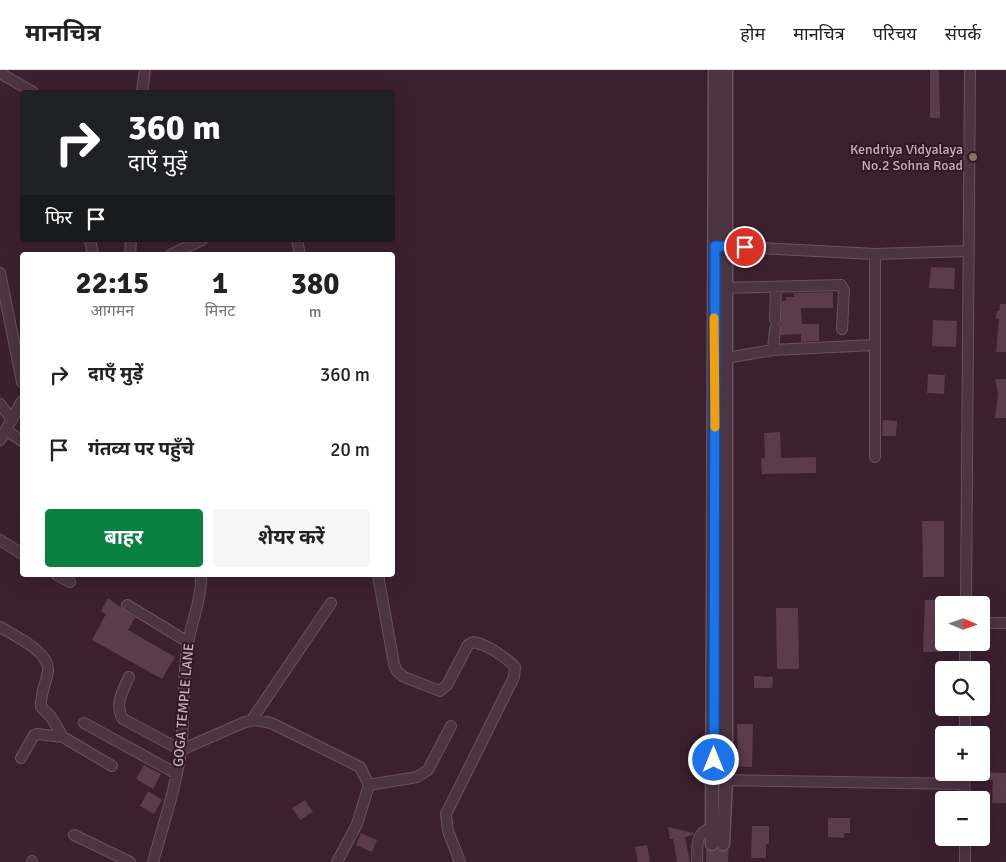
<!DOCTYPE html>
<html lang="hi">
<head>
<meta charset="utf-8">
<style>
  :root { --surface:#fff; --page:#f6f6f6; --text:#222; --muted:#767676; --line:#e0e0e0; --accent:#0b8043 }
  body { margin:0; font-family:Signika,"Noto Sans Devanagari",sans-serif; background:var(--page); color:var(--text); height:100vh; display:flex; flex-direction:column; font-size:19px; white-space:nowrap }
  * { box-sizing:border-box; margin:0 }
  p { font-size:16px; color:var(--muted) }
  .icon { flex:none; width:28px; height:28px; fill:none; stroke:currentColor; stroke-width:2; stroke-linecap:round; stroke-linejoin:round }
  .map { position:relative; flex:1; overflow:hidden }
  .details { position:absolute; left:20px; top:182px; width:375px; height:325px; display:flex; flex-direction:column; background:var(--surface); border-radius:5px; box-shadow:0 5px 20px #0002 }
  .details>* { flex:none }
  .banner { position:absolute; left:20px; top:20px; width:375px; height:152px; border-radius:5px; box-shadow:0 5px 20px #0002; background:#202124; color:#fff; overflow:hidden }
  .needle { width:32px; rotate:92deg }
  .buttons { position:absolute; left:935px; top:526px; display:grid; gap:10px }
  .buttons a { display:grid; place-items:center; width:55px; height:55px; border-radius:5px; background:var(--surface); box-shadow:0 5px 20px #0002; font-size:25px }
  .pin { position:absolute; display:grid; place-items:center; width:42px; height:42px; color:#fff; margin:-21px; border:2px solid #fff; border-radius:50%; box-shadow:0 1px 5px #0007 }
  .me { position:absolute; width:55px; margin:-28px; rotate:0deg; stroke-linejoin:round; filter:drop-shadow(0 0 4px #0008) }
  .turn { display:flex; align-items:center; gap:18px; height:105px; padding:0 25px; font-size:22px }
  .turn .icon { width:65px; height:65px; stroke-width:2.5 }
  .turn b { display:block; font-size:35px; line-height:42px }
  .then { display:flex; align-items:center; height:48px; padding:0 25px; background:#0003; gap:10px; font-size:19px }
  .eta { display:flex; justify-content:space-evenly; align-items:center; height:85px; text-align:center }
  .eta b { font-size:30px; font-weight:700; line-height:35px }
  .primary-button { display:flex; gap:10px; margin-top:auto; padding:10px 25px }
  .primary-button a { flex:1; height:58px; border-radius:5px; background:var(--accent); color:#fff; font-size:20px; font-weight:700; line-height:58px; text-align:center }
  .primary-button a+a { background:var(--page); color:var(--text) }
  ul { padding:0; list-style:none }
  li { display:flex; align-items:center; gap:15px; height:75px; padding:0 25px }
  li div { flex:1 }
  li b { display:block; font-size:19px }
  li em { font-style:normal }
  header { display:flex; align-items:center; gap:30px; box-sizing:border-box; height:70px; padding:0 25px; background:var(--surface); border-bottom:1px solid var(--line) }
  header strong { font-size:24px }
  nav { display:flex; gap:28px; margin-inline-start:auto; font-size:18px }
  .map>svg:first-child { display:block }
  .building { fill:#5c3b4d }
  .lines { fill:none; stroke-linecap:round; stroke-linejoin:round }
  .tertiary-tunnel { stroke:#583c4b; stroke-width:12; stroke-dasharray:12 6; stroke-linecap:butt }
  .minor-casing { stroke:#69515f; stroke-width:12 }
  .tertiary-casing { stroke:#69515f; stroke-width:15 }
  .minor { stroke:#4c3441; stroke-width:10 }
  .tertiary { stroke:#4c3441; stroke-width:12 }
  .route-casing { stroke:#114b97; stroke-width:12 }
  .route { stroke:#1a73e8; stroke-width:9 }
  .slow { stroke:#f59e0b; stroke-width:9 }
  .education-dot { fill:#8d6e63; stroke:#301926; stroke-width:2 }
  .labels { text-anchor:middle; stroke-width:4; stroke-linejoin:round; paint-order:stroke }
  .poi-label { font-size:14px; fill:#c8aebc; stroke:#301926; text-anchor:end }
  .street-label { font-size:14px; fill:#c8aebc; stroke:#301926 }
</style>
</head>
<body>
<header>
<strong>मानचित्र</strong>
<nav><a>होम</a><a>मानचित्र</a><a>परिचय</a><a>संपर्क</a></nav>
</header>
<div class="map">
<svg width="1006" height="792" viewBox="0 0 1006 792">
  <rect width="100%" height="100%" fill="#3c202f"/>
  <path class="building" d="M 930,0 L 939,0 L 940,48 L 930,48 Z
    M 931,197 L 955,198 L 954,219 L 929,218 Z
    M 833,222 L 833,238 L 801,238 L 802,254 L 819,254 L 819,271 L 801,272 L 801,264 L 781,265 L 780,255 L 782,231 L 786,231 L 786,227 L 794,227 L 794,223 Z
    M 1000,234 L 1006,234 L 1006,282 L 996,282 L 999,249 L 996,249 L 997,241 L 999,241 Z
    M 933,250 L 957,251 L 956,277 L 932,276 Z
    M 928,304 L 945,305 L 944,324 L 927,323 Z
    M 995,309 L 1006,309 L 1006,348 L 995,348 L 998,324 Z
    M 883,350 L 897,351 L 896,366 L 882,366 Z
    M 780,362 L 781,388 L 816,387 L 816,403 L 762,404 L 761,388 L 765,388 L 764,363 Z
    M 922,451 L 944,451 L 944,507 L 923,507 Z
    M 108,528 L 135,548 L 128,560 L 175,587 L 162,609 L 92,570 L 106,544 L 101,541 Z
    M 925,530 L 944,530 L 943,582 L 923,582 Z
    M 776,538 L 798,538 L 799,599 L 777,599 Z
    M 754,606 L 773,607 L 772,618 L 754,618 Z
    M 737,654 L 753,654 L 752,697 L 734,696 L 734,689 L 738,689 Z
    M 144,695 L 161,704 L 153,719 L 136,709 Z
    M 986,702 L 1006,703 L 1006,733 L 992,733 L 993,710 L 986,710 Z
    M 148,721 L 162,730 L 154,744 L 140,736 Z
    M 305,730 L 313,742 L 300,750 L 292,738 Z
    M 828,748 L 850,748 L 850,763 L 844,763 L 844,768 L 828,767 Z
    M 752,756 L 769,756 L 769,774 L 766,774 L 766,788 L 751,788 Z
    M 668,757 L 694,763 L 693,765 L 685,767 L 690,792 L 677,792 L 673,769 L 670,769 Z
    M 361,763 L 377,770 L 372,782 L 356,775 Z
    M 647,775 L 650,792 L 638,792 L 635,777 Z"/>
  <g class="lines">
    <path class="tertiary-tunnel" d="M 712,792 L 712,774
      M 722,792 L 723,774"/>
    <defs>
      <path id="minor" d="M 0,3 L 33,22
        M 142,22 L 145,0
        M 90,170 L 93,185
        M 297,170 L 300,185
        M 721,176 L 875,184 L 969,181
        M 130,185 L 131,170
        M 170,185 L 202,170
        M 0,203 L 22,312
        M 720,218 L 841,215 L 844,220 L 842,259
        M 775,250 L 776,217
        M 773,280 L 775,259
        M 726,288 L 773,280 L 874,275
        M 0,334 L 12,350
        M 6,360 L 22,371
        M 0,370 L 22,331
        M 875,387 L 875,184
        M 0,470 L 22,484
        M 57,505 L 70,512
        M 378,505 L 394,594 L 397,601 L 404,607 L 440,621 L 447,615 L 468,575 L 473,572 C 486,574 506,587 515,597 L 514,607 L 446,744 L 448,761 L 460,792
        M 127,535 L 188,572
        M 966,535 L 970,0
        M 981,553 L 1006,553
        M 0,557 C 15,566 50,582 48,601 C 46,613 40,625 41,637 L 51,647 L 63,667 L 112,696
        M 965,600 L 965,572
        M 129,607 C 123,620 114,635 123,649 L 181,680 L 245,652 L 256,650 L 271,653 L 360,697 L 369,715 L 357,754 L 337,792
        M 251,651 L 331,533
        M 84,653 L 177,704
        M 965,665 L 965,638
        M 21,688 L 34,665 L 37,664 L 63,667
        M 964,702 L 965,730
        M 720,710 L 964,714
        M 369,715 L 417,707 L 428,700 L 451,656
        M 74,765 L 130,792
        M 965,768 L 965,792
        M 32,792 L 32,791
        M 153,792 C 163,755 176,718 181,680 C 185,645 182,608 188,573 C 192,550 202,528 201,505
        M 697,792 C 698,774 694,765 712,757"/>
      <path id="tertiary" d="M 712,774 C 714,516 715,258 715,0
        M 723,774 L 726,709 L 726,0"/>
    </defs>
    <use href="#minor" class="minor-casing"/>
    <use href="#tertiary" class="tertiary-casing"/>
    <use href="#minor" class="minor"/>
    <use href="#tertiary" class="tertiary"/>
  </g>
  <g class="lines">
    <defs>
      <path id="route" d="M 714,690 L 715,176 L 745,177"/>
    </defs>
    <use href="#route" class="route-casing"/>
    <use href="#route" class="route"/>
    <path class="slow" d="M 714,248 L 715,357"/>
  </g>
  <circle class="education-dot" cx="973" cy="87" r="5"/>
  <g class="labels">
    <g class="poi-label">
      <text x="963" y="84">Kendriya Vidyalaya<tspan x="963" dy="16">No.2 Sohna Road</tspan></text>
    </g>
    <g class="street-label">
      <text transform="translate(183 635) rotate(-85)" y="5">GOGA TEMPLE LANE</text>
    </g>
  </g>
</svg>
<div class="buttons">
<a><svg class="needle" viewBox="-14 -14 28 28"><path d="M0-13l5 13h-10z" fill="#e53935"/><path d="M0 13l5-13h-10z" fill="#767676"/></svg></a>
<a><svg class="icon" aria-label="search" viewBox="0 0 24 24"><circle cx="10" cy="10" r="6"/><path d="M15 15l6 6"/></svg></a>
<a>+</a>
<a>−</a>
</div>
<div class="pin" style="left:745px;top:177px;background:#d93025"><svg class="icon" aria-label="arrive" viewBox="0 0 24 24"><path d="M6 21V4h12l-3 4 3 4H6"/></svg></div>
<svg class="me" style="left:714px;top:690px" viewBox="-20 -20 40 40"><circle r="17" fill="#1a73e8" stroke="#fff" stroke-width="3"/><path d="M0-11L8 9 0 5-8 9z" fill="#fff"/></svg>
<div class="banner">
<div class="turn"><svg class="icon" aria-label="right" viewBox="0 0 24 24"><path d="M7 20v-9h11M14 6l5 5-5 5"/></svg><div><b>360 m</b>दाएँ मुड़ें</div></div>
<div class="then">फिर<svg class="icon" aria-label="arrive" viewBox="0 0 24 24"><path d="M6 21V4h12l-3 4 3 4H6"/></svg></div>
</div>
<section class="details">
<div class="eta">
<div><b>22:15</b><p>आगमन</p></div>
<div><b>1</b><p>मिनट</p></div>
<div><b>380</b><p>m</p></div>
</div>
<ul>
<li><svg class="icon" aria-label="right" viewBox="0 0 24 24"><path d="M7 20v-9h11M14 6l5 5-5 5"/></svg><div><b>दाएँ मुड़ें</b></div><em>360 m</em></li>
<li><svg class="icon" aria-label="arrive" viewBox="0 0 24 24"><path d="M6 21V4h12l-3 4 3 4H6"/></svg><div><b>गंतव्य पर पहुँचे</b></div><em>20 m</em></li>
</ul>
<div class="primary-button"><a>बाहर</a><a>शेयर करें</a></div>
</section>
</div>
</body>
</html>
